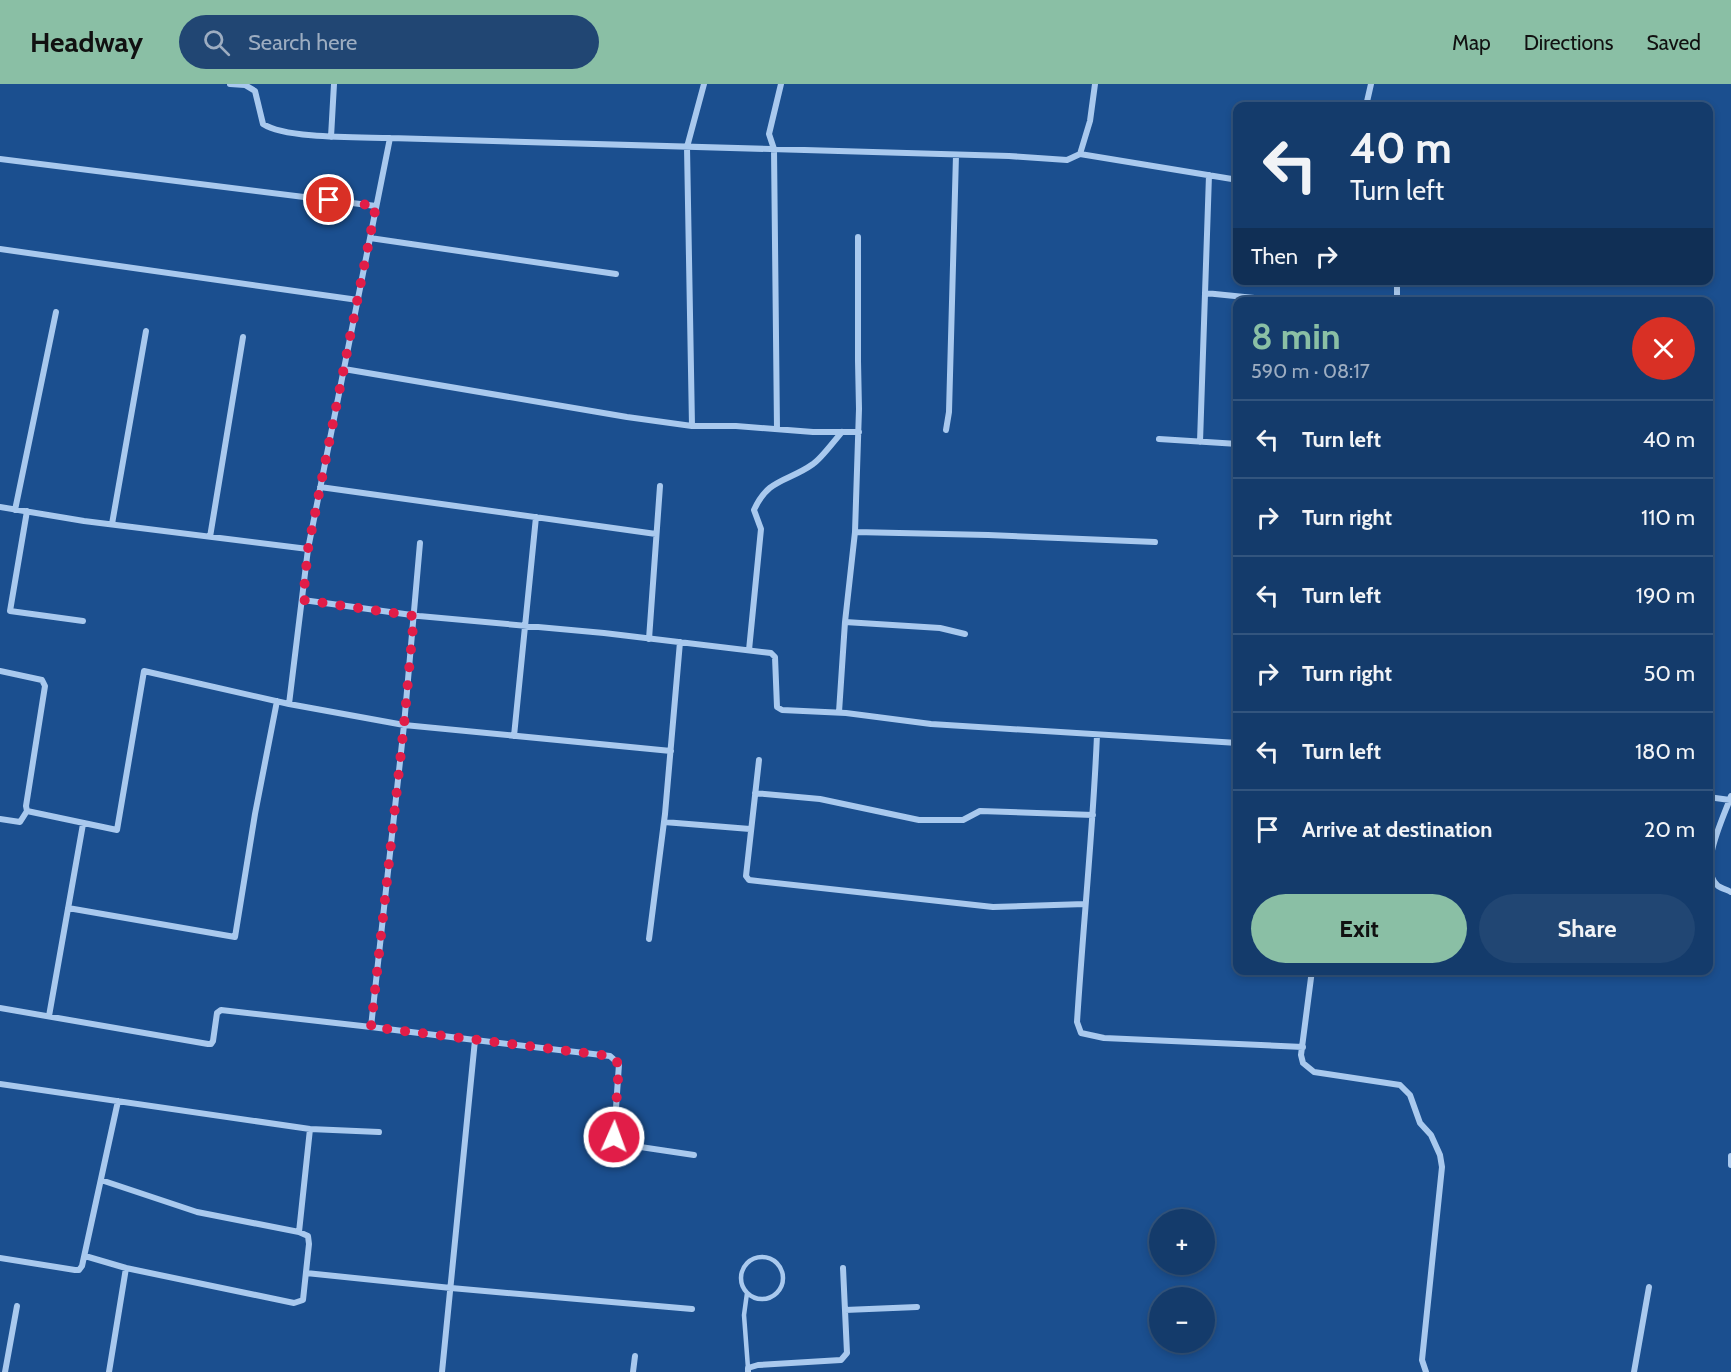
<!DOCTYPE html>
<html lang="en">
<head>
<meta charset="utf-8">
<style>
  :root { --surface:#143b6b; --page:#214673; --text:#f1f3f6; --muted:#9dadc1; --line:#33557e; --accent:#8abfa5 }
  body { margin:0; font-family:Cabin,sans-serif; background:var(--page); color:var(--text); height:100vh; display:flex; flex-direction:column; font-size:22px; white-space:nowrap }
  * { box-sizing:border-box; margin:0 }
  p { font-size:20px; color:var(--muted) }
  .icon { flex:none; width:33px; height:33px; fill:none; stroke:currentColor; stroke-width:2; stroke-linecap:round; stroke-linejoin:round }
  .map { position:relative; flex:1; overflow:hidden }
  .side { position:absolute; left:1233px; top:213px; width:480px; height:678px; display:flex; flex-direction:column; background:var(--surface); border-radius:12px; box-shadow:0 3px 9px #0003,0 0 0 2px var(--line) }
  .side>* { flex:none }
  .banner { position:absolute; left:1233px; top:18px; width:480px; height:183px; border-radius:12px; box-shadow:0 3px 9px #0003,0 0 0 2px var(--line); background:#143b6b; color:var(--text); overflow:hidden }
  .tools { position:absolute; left:1149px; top:1125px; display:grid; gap:12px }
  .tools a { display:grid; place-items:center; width:66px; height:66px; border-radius:50%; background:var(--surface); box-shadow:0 3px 9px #0003,0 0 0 2px var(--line); font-size:30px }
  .pin { position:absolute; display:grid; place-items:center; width:51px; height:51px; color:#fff; margin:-26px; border:3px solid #fff; border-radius:50%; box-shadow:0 2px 6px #0007 }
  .me { position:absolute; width:66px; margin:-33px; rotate:2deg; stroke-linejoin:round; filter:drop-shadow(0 0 4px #0008) }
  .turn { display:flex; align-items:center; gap:21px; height:126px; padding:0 18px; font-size:27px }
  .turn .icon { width:78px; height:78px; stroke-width:2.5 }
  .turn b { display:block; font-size:42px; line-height:51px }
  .then { display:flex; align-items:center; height:57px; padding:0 18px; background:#0003; gap:12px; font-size:22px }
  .round { display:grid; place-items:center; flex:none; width:63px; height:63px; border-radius:32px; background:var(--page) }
  .head { display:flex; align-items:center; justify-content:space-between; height:102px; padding:0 18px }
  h1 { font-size:36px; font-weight:700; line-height:45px; color:var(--accent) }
  .primary-button { display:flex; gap:12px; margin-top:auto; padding:12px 18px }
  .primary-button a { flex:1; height:69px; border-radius:36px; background:var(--accent); color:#111; font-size:24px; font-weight:700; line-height:69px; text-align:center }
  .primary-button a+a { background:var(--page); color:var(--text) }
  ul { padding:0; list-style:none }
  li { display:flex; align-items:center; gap:18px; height:78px; padding:0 18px; border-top:2px solid var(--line) }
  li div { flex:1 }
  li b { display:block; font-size:22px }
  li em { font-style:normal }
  header { display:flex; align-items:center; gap:36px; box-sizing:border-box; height:84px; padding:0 30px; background:var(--accent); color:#111 }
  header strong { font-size:28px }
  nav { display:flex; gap:33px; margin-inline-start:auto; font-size:21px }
  .search { width:420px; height:54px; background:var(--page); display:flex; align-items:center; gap:15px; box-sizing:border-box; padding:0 21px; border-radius:33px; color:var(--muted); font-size:22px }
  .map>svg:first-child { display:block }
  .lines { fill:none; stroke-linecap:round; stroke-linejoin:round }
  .service { stroke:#a9c9ee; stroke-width:4.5 }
  .minor { stroke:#a9c9ee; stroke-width:6 }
  .route { stroke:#e11d48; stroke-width:10; stroke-dasharray:0 18 }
</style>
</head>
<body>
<header>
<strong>Headway</strong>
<div class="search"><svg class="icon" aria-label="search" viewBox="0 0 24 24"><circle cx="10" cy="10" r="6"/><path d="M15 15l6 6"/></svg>Search here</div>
<nav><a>Map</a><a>Directions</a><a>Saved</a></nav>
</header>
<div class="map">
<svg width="1731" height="1288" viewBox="0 0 1731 1288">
  <rect width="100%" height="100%" fill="#1b4f8f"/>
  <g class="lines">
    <path class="service" d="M741 1194a21 21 0 1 1 42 0a21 21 0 1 1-42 0Z
      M 747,1209 L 744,1231 L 748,1284"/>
    <path class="minor" d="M 230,0 L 245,1 L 255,7 L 263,40 C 286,55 360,53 390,54
      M 1366,22 L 1371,0
      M 331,53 L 334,0
      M 1080,70 L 1238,96
      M 0,75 L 376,122
      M 370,154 L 616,190
      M 0,165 L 358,216
      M 1205,209 L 1293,218
      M 1397,218 L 1397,196
      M 344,285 L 627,333 L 692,342 L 736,342 L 813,348 L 859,348
      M 692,342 L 687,63 L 704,0
      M 777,345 L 774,65 L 769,50 L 781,0
      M 946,346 L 949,328 L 956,71
      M 1159,355 L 1238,360
      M 1200,358 L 1209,91
      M 320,403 L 656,450
      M 0,423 L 84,437 L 308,465
      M 15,426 L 56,228
      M 27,427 L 10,527 L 83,537
      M 112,440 L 146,247
      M 855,448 L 859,325 L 858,277 L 858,153
      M 210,453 L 243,253
      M 420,459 L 404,641 L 371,943 L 475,956 L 442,1288
      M 303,516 L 419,532 L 604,549 L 771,569 L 775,573 L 777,623 L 782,626 L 846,629 L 931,640 L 1238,659
      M 845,538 L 940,544 L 965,550
      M 649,555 L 660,402
      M 749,566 L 761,445 L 754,426 C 768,394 788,398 813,380 C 821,375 834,357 842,348
      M 0,587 L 42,596 L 45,602 L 26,722 L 27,727 L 20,738 L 0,735
      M 289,620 L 308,465 L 390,54 L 1009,72 L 1067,76 L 1080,70 L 1090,37 L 1095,0
      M 839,628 L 845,538 L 855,448 L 988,451 L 1155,458
      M 1097,651 C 1093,747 1083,842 1077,938 L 1081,949 L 1104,954 L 1303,963
      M 514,652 L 536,433
      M 759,676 L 746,792 L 749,796 L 993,823 L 1085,820
      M 755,709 L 820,715 L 919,736 L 963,736 L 980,727 L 1093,731
      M 1731,712 C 1724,733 1697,785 1718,802 C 1721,804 1727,806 1731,808
      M 1708,713 L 1730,716
      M 27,727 L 117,746 L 144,587 L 289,620 L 404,641 L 671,667
      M 664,738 L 750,745
      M 68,824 L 235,853 L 255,730 L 277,617
      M 649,855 L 665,730 L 680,558
      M 1312,886 L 1301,971 L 1303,979 L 1314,988 L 1400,1001 L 1410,1011 L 1420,1039 L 1431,1051 L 1440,1071 L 1442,1083 L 1422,1276 L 1426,1288
      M 0,924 L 208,960 L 211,960 L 213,957 L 217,929 L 221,926 L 371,943
      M 49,932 L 83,740
      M 475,956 L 610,972 L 619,980 L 614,1053 L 627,1061 L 694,1071
      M 0,1000 L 310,1045 L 379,1048
      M 1731,1072 L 1731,1081
      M 299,1148 L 310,1045
      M 85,1172 L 126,1184 L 294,1219 L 303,1216 L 309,1160 L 308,1152 L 299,1148 L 197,1128 L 101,1096
      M 0,1174 L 75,1186 L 79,1186 L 82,1182 L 118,1017
      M 306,1189 L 451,1204 L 692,1225
      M 845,1226 L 917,1223
      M 5,1288 L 17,1222
      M 109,1288 L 126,1184
      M 633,1288 L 635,1272
      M 748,1288 L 748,1284 L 758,1281 L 841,1276 L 847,1269 L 843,1184
      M 1634,1288 L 1649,1203"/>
  </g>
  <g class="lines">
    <path class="route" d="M 329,116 L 376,122 L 308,465 L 303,516 L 414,532 L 404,641 L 371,943 L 610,972 L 619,980 L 614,1053"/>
  </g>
</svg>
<div class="tools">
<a>+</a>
<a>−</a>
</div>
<div class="pin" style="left:329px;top:116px;background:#d93025"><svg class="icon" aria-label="arrive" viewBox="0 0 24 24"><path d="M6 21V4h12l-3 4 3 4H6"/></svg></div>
<svg class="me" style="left:614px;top:1053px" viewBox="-20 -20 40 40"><circle r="17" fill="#e11d48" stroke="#fff" stroke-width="3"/><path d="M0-11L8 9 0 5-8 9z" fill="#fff"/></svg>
<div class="banner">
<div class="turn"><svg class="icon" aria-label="left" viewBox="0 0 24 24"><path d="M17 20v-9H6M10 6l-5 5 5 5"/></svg><div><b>40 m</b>Turn left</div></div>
<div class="then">Then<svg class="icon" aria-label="right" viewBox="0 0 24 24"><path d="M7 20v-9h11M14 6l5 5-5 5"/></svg></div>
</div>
<section class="side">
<div class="head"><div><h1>8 min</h1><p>590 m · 08:17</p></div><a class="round" style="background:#d93025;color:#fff"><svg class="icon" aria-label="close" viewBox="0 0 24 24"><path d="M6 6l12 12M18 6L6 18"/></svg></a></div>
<ul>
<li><svg class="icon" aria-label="left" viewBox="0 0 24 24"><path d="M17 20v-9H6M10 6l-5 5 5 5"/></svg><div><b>Turn left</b></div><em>40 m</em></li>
<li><svg class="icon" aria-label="right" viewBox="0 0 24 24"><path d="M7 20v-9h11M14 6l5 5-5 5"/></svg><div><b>Turn right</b></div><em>110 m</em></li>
<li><svg class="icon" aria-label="left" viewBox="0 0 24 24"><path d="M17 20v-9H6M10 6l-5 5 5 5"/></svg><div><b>Turn left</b></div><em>190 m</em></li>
<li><svg class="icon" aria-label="right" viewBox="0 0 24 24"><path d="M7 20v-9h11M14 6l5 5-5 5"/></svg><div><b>Turn right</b></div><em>50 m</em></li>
<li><svg class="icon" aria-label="left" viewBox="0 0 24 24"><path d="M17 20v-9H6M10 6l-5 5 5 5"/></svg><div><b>Turn left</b></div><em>180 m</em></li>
<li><svg class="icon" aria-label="arrive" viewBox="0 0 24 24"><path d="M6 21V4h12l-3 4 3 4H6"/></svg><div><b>Arrive at destination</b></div><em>20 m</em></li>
</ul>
<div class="primary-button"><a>Exit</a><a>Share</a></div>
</section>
</div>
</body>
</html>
